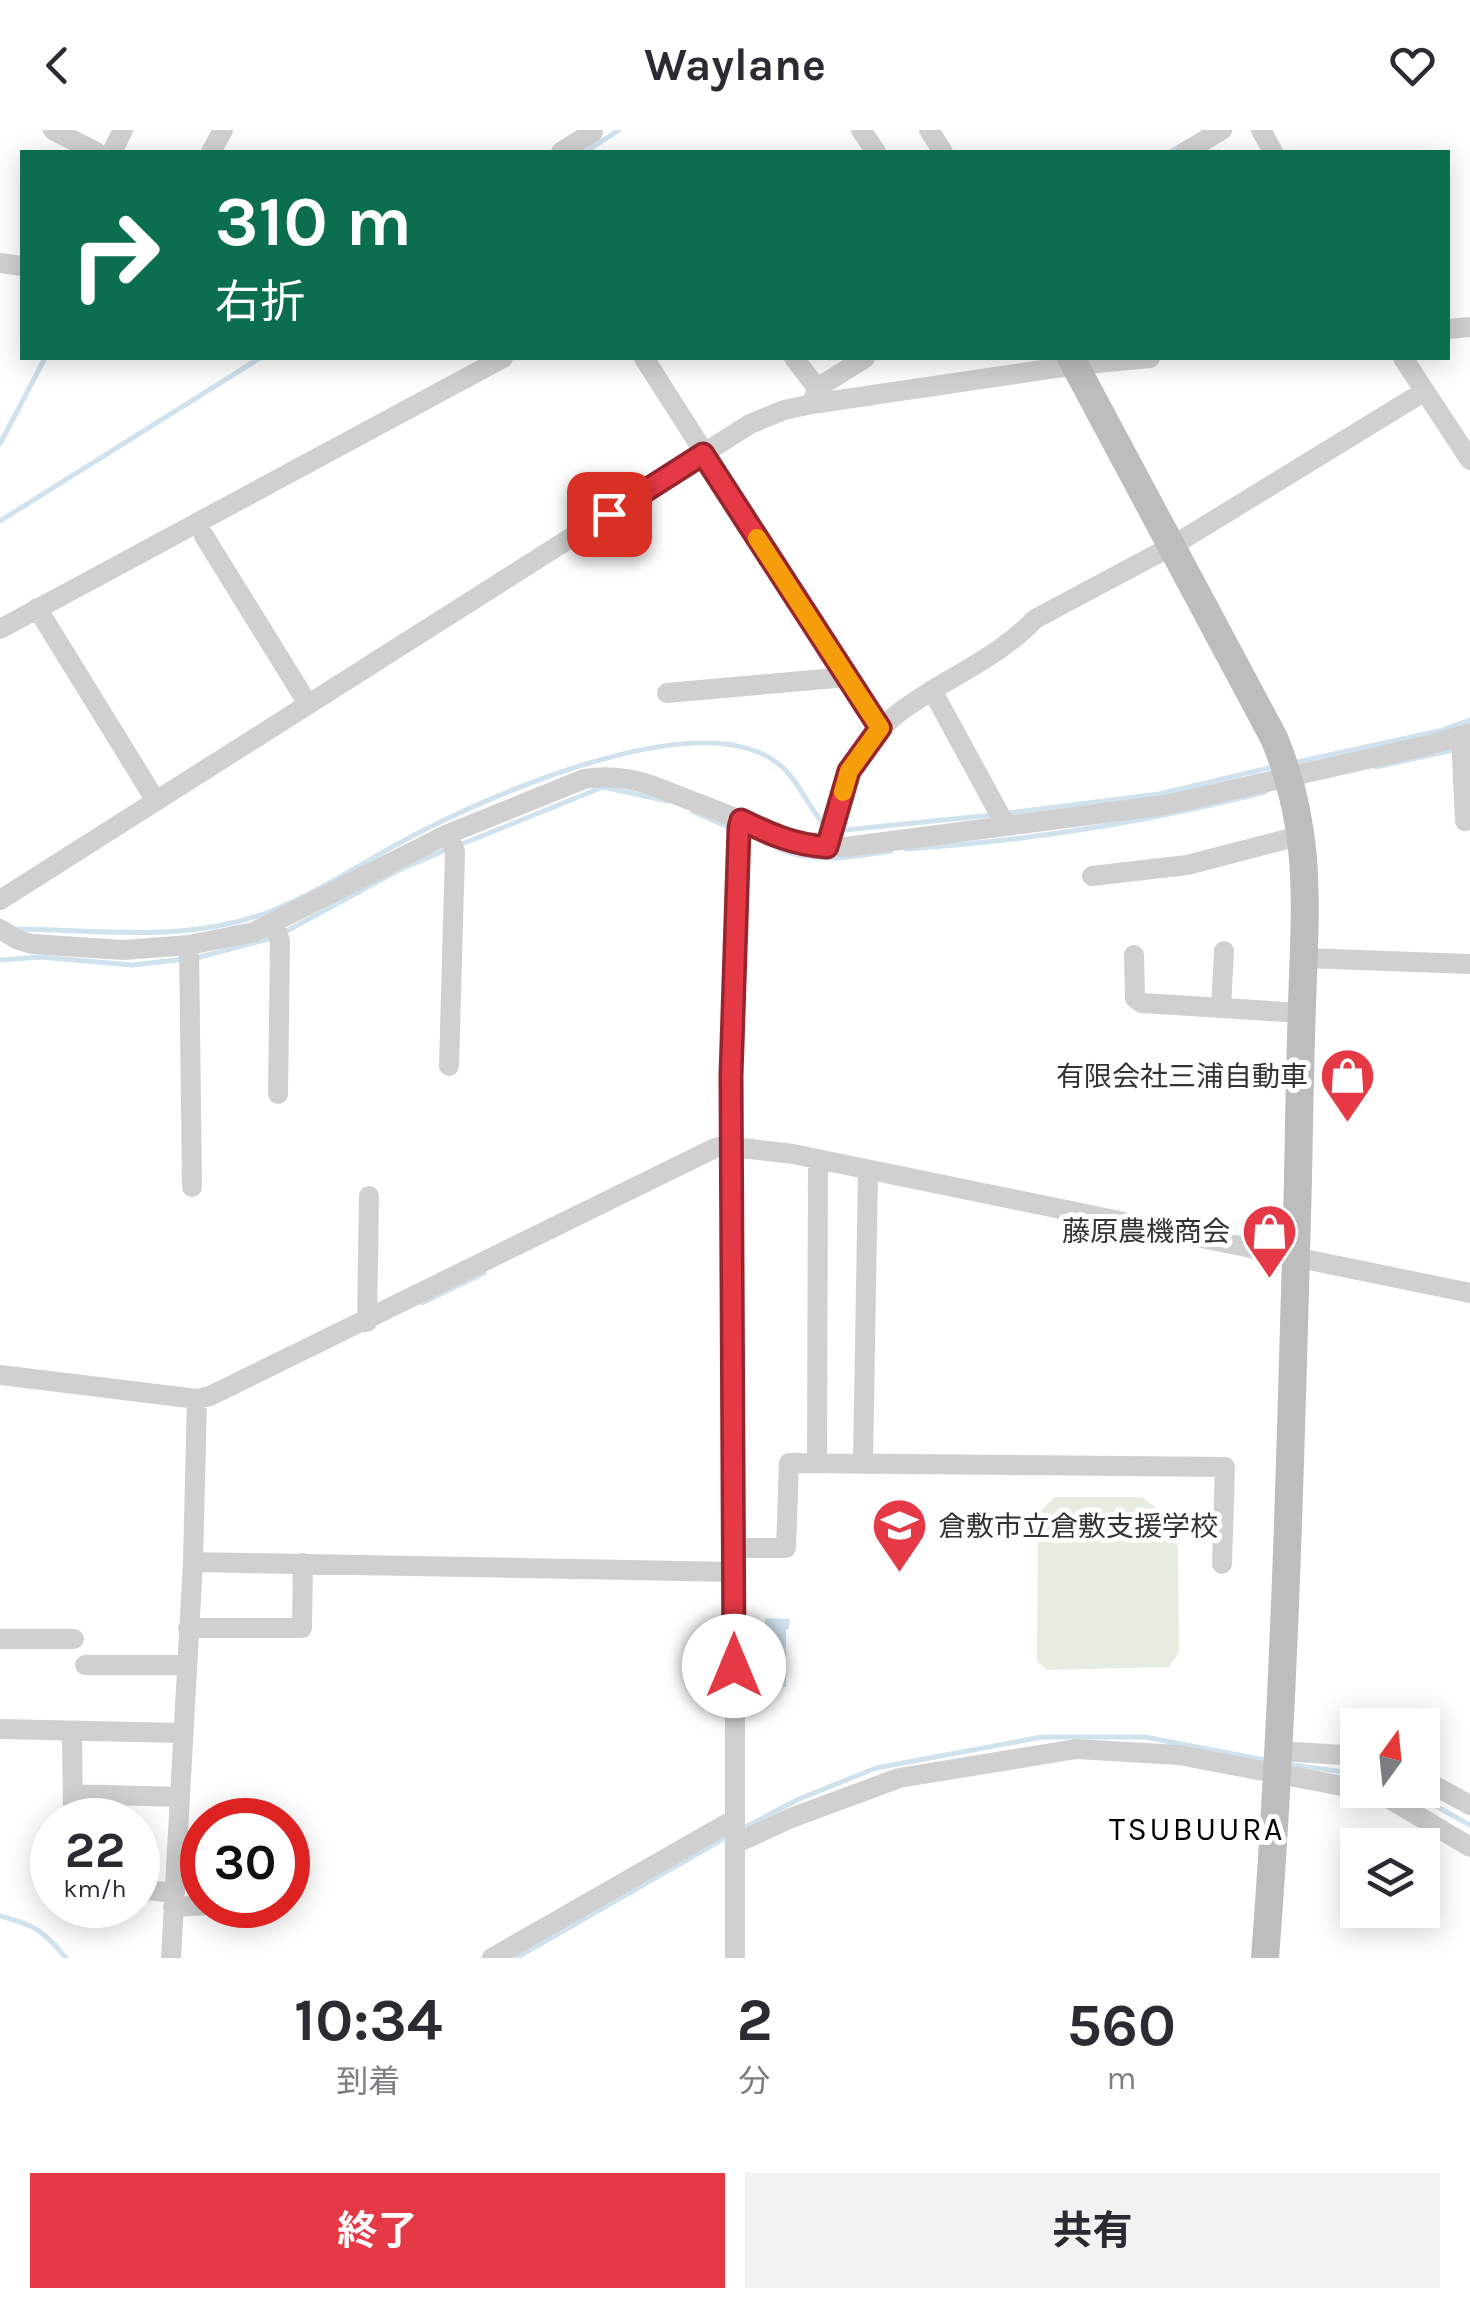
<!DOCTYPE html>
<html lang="ja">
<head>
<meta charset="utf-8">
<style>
  :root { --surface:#fff; --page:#f2f2f3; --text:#2b2b33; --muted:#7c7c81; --accent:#e63946 }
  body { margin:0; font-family:Karla,"Noto Sans JP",sans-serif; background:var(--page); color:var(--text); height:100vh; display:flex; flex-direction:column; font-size:38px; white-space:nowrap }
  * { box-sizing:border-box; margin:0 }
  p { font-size:32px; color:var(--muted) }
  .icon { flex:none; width:55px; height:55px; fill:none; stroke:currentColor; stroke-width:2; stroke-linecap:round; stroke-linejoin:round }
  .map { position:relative; height:1828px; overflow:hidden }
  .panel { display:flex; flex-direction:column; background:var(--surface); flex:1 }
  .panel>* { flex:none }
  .hud { position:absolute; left:20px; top:20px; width:1430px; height:210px; border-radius:0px; box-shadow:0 5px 25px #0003; background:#0b6e4f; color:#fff; overflow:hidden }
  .needle { width:65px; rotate:15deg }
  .fabs { position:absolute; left:1340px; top:1578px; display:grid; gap:20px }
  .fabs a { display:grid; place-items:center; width:100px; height:100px; border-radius:0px; background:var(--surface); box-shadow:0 5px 25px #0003; font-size:50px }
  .speed { position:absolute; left:30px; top:1668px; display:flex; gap:20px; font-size:50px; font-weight:700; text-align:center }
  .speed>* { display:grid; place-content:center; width:130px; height:130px; border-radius:50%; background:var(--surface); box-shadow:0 5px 25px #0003; line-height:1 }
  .speed small { font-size:25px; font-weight:400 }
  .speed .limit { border:15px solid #d22; background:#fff; color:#111 }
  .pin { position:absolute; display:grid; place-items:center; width:85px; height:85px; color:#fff; margin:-42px; border-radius:20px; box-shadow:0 5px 15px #0006 }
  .me { position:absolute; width:110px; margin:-55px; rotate:0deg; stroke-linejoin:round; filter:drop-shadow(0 0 8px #0008) }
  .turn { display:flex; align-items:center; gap:35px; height:210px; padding:0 30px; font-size:45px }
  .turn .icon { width:130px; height:130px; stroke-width:2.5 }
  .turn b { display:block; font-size:70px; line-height:85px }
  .eta { display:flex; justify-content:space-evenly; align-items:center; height:170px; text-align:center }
  .eta b { font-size:60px; font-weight:700; line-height:70px }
  .primary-button { display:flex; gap:20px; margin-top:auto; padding:20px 30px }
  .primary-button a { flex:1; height:115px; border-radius:0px; background:var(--accent); color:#fff; font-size:40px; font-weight:700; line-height:115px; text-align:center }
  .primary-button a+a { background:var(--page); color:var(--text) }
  header { display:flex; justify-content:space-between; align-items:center; height:130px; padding:0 30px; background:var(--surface); font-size:45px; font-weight:700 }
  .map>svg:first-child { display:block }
  .green { fill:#e6ecdf }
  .water { fill:#cfe2ee }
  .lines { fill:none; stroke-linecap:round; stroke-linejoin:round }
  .stream { stroke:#cfe2ee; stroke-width:5 }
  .street { stroke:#d0d0d0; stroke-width:20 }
  .secondary { stroke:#bdbdbd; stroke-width:28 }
  .route-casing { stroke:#96252e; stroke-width:25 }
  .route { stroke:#e63946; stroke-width:18 }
  .slow { stroke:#f59e0b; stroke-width:18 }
  .labels { text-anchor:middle; stroke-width:10; stroke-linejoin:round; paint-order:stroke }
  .poi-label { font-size:28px; fill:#333; stroke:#fff; text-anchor:end }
  .quarter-label { font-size:32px; letter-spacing:2.5px; fill:#000; stroke:#fff }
</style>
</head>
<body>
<header><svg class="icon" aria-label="back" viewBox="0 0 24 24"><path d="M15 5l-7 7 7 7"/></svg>Waylane<svg class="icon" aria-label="heart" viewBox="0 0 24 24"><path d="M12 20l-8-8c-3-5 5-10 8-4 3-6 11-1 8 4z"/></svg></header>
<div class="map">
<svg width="1470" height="1828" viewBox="0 0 1470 1828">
  <rect width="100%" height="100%" fill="#fff"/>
  <path class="green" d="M 1055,1367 L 1142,1367 L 1164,1385 L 1178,1418 L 1179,1522 L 1169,1537 L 1047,1540 L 1037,1531 L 1038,1383 Z"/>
  <path class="water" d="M 765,1488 L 790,1489 L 789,1499 L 786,1500 L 786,1557 L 751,1556 L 751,1530 L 765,1529 Z"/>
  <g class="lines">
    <path class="stream" d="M 585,22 L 619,0
      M 1170,22 L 1182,15
      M 0,314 L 45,228
      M 0,391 L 260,228
      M 1293,633 L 1439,601 L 1470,590
      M 1376,637 L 1458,619
      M 692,681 L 737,701
      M 1008,683 L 1159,664 L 1273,637
      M 835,701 L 992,685
      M 457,716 L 603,657 L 668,671
      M 779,719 C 815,734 853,727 891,721
      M 906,719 C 1028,711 1147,692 1265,662
      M 17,799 C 100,800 185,813 266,783 C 325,761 377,722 434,695 C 510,658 705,573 780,635 C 798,650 809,678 825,696
      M 283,803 L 399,740 L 446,720
      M 196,828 L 272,808
      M 0,830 L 40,827 L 132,835 L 185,829
      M 422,1173 L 484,1143
      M 1286,1634 L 1358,1644
      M 1407,1660 L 1470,1695
      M 740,1700 L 799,1669 L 876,1638 L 1042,1607 L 1145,1607 L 1270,1631
      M 0,1786 C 34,1795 43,1800 66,1828
      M 516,1828 L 730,1705"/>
    <path class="street" d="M 53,0 L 96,22
      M 861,0 L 876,22
      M 929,0 L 943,22
      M 1261,0 L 1273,22
      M 112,22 L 123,0
      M 211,22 L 223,0
      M 561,22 L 593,2 L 590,0
      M 1185,22 L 1222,0
      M 0,133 L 22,136
      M 1448,199 L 1470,197
      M 644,228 L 880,598
      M 794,228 L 817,258
      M 1403,228 L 1470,330
      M 812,274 L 817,258 L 865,228
      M 204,406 L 308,574
      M 37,478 L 156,671
      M 0,499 L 503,228
      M 932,560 L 1006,696
      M 667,563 L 847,547
      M 1461,606 L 1465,691
      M 448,704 L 455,722 L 449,936
      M 827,717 C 833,693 838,665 849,642 C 886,564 980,548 1035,489 L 1172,416 L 1425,261
      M 1092,746 L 1187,735 L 1303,705
      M 0,770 L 750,294 L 784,280 L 812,274 L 1076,235 L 1150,228
      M 274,795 L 280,811 L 278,964
      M 0,799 L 18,810 L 32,814 L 124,820 L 189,815 L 254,802 L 448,704 L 584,649 C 608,645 629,648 651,655 L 741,690 L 778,709 L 800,715 L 846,717 L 1165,675 L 1429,615 L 1470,603
      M 189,815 L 192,1057
      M 1134,825 L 1135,868 L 1142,873 L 1302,883
      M 1304,828 L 1470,834
      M 1221,878 L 1224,821
      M 367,1192 L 369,1066
      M 0,1245 L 197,1269 L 210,1266 L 715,1018 L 724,1016 L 793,1024 L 1470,1163
      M 817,1333 L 818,1029
      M 863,1333 L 868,1040
      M 736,1418 L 786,1418 L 789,1333 L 1225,1337 L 1222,1434
      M 193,1432 L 735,1442
      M 188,1498 L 302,1498 L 303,1433
      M 0,1509 L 74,1509
      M 85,1535 L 187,1535
      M 0,1599 L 182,1603
      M 72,1602 L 73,1690
      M 1280,1621 L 1358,1626
      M 1422,1649 L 1470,1675
      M 1361,1660 L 1383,1665 L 1470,1717
      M 73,1664 L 180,1667
      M 737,1713 L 791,1688 L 899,1648 L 1076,1619 L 1179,1625 L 1358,1659
      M 138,1759 L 175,1763
      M 173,1777 L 210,1775
      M 171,1828 L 193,1432 L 197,1269
      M 492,1828 L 735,1689
      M 735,1828 L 735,1267 L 731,945 L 741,690"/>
    <path class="secondary" d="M 1071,228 L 1274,608 C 1313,702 1305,776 1302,875 C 1300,933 1299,991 1298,1049 C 1291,1309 1285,1569 1265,1828"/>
  </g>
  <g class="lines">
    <defs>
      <path id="route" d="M 609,384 L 703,324 L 880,598 L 849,641 L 827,717 C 794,715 770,704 741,690 L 739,698 L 731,945 L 734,1536"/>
    </defs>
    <use href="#route" class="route-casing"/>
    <use href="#route" class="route"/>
    <path class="slow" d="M 757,408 L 880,598 L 849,641 L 843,662"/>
  </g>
  <defs>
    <symbol id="shop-pin" viewBox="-11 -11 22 30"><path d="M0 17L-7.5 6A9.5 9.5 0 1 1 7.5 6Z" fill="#e63946" stroke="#fff"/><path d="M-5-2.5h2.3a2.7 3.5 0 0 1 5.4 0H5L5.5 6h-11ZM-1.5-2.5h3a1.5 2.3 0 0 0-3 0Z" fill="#fff"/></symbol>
    <symbol id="school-pin" viewBox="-11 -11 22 30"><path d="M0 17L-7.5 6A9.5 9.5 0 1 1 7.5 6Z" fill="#e63946" stroke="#fff"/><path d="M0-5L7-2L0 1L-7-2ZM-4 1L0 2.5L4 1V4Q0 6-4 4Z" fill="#fff"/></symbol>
  </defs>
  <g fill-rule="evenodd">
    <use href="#shop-pin" x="1316" y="914" width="63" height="86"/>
    <use href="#shop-pin" x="1238" y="1070" width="63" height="86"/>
    <use href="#school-pin" x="868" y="1364" width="63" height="86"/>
  </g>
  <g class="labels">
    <g class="poi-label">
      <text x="1308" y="956">有限会社三浦自動車</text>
      <text x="1230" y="1111">藤原農機商会</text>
      <text x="938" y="1406" text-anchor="start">倉敷市立倉敷支援学校</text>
    </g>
    <g class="quarter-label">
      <text x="1197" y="1710">TSUBUURA</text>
    </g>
  </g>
</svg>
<div class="fabs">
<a><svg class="needle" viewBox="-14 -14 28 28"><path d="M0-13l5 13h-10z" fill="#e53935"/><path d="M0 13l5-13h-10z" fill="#7c7c81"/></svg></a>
<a><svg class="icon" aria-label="layers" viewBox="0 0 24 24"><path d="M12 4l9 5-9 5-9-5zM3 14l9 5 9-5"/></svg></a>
</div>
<div class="speed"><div>22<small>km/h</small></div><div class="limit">30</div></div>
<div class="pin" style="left:609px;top:384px;background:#d93025"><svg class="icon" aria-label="arrive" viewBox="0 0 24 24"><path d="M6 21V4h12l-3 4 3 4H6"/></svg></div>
<svg class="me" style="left:734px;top:1536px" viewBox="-20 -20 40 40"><circle r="19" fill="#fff"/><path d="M0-13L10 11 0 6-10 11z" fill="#e63946"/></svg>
<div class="hud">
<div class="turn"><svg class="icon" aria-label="right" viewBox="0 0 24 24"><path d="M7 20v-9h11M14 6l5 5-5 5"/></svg><div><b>310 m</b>右折</div></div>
</div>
</div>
<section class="panel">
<div class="eta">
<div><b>10:34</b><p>到着</p></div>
<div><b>2</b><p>分</p></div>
<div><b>560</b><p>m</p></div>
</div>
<div class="primary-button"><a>終了</a><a>共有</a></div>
</section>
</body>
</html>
